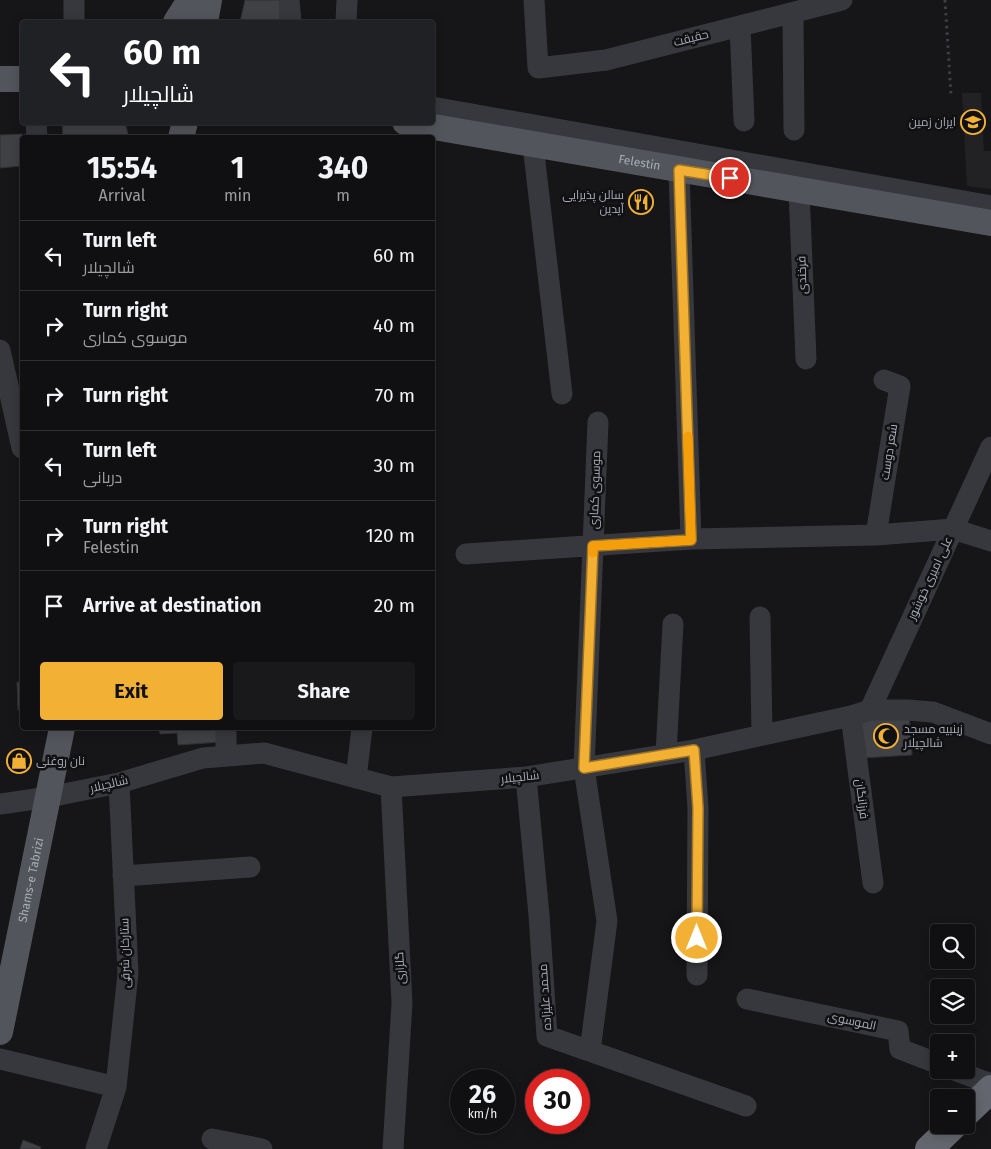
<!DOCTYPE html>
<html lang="en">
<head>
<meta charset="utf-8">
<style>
  :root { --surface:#101012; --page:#19191b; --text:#f1f3f6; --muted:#9c9d9f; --line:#303032; --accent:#f2b134 }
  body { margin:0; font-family:"Fira Sans",Cairo,sans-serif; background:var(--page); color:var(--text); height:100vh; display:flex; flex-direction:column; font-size:19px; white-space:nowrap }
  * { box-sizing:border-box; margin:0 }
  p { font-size:16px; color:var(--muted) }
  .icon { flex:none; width:28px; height:28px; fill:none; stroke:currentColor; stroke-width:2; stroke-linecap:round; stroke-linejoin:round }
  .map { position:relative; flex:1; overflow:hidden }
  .details { position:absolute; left:20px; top:135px; width:415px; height:595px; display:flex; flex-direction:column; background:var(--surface); border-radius:5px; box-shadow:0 2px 12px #0003,0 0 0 1px var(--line) }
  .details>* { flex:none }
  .hud { position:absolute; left:20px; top:20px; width:415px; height:105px; border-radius:5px; box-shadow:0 2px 12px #0003,0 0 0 1px var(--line); background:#202124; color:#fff; overflow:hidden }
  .controls { position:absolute; left:930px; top:924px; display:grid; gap:10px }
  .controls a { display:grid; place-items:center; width:45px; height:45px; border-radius:5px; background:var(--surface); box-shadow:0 2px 12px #0003,0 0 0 1px var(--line); font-size:25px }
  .speed { position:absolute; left:450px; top:1069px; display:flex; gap:10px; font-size:25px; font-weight:700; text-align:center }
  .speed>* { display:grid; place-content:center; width:65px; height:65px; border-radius:50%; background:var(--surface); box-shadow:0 2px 12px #0003,0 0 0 1px var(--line); line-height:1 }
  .speed small { font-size:12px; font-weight:400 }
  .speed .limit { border:8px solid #d22; background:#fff; color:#111 }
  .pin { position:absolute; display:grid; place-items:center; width:42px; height:42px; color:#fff; margin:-21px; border:2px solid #fff; border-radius:50%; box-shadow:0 1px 5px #0007 }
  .me { position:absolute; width:55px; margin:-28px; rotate:0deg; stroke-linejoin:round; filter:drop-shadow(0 0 4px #0008) }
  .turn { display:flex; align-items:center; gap:18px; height:105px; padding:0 20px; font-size:22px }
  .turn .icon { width:65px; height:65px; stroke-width:2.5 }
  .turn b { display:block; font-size:35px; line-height:42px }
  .eta { display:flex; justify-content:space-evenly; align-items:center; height:85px; text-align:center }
  .eta b { font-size:30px; font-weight:700; line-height:35px }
  .primary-button { display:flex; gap:10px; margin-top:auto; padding:10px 20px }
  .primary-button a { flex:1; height:58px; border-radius:5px; background:var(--accent); color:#111; font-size:20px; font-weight:700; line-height:58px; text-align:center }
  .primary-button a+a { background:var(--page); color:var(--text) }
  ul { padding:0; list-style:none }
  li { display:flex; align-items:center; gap:15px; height:70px; padding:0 20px; border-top:1px solid var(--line) }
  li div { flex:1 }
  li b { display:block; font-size:19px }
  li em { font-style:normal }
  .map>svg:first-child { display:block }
  .built { fill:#222225 }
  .building { fill:#404145; stroke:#303034 }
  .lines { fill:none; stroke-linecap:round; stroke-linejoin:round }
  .path { stroke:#3d3f44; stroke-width:3; stroke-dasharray:2.5 4; stroke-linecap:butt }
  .minor { stroke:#37383d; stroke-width:21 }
  .major { stroke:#53555c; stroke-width:26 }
  .highway { stroke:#63666e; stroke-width:28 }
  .route-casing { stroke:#9d7322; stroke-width:12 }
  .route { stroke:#f2b134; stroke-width:9 }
  .slow { stroke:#f59e0b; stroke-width:9 }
  .labels { text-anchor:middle; stroke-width:5; stroke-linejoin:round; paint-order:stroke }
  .street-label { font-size:12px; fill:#a8adb8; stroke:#111113 }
  .poi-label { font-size:12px; fill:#a8adb8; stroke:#111113; text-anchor:end }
</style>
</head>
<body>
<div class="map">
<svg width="991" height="1149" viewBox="0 0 991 1149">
  <rect width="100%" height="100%" fill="#161618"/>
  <path class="built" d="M 962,93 L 981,93 L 984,151 L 991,151 L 991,189 L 967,186 Z"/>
  <path class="building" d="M 245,0 L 280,0 L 280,22 L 240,22 Z
    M 62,122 L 125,122 L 129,138 L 63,138 Z
    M 22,134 L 22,166 L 0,168 L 0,135 Z
    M 17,682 L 22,682 L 22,710 L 18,710 Z
    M 909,714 L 912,755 L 863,758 L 861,717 Z
    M 159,728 L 222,728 L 221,742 L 178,745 L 177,733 L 160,734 Z
    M 23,1140 L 41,1147 L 40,1149 L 20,1149 Z"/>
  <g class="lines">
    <path class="path" d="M 945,0 L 951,95"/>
    <path class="minor" d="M 289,0 L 291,22
      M 534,0 L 538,68 L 606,60 L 842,0
      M 793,13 L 794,130
      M 74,22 L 74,0
      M 346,22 L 347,0
      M 740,26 L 744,121
      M 432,107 L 991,206
      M 36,122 L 37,138
      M 533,145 L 562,394
      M 679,170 L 691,539
      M 799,190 L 806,359
      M 0,350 L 22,448
      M 876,535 L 900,386 L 884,380
      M 466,554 L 691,539 L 876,535 L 953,529 L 991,541
      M 760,617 L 762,735
      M 870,710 L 991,447
      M 851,716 L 873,883
      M 694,750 L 698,808 L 697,975
      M 666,754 L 673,624
      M 226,756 L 226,728
      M 526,777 L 539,915 L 547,1036 L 746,1106
      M 356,778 L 362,728
      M 391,787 L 402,1003 L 393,1149
      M 0,804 L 49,797 L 119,783 L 203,758 L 264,753 L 391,787 L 526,777 L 694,750 L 851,716 L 870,710 L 907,710 L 933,712 L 991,734
      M 123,876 L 250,867
      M 747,999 L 898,1031 L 900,1049 L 939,1064
      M 590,1051 L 607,921 L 584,768 L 598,422
      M 0,1059 L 116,1087
      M 954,1070 L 991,1084
      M 212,1139 L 262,1149
      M 96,1149 L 116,1087 L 128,973 L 119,783"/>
    <g class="major">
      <path d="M 176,22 L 190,0"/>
      <path d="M 205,22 L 209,0"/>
      <path d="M 0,79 L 22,79"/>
      <path id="s1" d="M 405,122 L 991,223"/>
      <path d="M 181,138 L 185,122"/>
      <path id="s2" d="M 0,1032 L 62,728"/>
    </g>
    <path class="highway" d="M 966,1113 L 991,1089
      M 929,1149 L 954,1125"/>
  </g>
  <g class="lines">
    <defs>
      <path id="route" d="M 697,938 L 698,808 L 694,750 L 584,768 L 593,546 L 691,540 L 679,170 L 730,178"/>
    </defs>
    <use href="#route" class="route-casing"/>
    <use href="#route" class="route"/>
    <path class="slow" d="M 593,553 L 593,546 L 691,540 L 688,436"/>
  </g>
  <defs>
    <symbol id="school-ring" viewBox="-11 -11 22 22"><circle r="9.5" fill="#111113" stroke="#f2b134" stroke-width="1.5"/><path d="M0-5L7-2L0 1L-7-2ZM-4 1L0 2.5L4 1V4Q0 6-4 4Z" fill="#f2b134"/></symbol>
    <symbol id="restaurant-ring" viewBox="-11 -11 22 22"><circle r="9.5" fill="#111113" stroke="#f2b134" stroke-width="1.5"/><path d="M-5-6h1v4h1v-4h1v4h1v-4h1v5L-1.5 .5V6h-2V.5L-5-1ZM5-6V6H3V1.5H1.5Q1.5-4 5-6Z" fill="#f2b134"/></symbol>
    <symbol id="mosque-ring" viewBox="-11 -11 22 22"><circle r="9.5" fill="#111113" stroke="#f2b134" stroke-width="1.5"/><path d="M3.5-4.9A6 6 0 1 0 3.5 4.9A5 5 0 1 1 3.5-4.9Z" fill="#f2b134"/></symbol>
    <symbol id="shop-ring" viewBox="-11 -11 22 22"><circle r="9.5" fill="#111113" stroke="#f2b134" stroke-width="1.5"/><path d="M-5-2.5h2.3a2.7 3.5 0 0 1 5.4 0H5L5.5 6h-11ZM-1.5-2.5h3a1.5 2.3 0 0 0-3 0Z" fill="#f2b134"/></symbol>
  </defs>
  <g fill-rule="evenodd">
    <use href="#school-ring" x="959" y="108" width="28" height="28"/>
    <use href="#restaurant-ring" x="627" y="188" width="28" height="28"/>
    <use href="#mosque-ring" x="872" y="722" width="28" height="28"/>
    <use href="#shop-ring" x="5" y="747" width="28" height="28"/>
  </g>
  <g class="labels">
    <g class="street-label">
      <text transform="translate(691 38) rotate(-14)" y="4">حقیقت</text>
      <text dy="4" stroke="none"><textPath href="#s1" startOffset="238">Felestin</textPath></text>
      <text transform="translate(802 275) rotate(-92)" y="4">فرخندی</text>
      <text transform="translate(889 452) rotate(-81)" y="4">شعر دوست</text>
      <text transform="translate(595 490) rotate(-88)" y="4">موسوی کماری</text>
      <text transform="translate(930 578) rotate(-65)" y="4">علی امیری خوشور</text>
      <text transform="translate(520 777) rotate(-6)" y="4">شالچیلار</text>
      <text transform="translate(109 784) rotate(-13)" y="4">شالچیلار</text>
      <text transform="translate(862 799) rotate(83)" y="4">فرزانگان</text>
      <text dy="4" stroke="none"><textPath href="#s2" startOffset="155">Shams-e Tabrizi</textPath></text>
      <text transform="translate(125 953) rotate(-91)" y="4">ستارخان شرقی</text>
      <text transform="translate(400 968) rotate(-93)" y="4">گلزاری</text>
      <text transform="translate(545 997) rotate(-94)" y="4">محمد علیزاده</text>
      <text transform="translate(852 1021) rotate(12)" y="4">الموسوی</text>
    </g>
    <g class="poi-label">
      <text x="956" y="126">ایران زمین</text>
      <text x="624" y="199">سالن پذیرایی<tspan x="624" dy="14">آیدین</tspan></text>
      <text x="904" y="733" text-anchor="start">زینبیه مسجد<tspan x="904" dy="14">شالچیلار</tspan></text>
      <text x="36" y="765" text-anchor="start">نان روغنی</text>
    </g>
  </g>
</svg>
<div class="controls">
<a><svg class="icon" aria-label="search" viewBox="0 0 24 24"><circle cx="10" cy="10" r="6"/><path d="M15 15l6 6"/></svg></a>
<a><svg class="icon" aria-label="layers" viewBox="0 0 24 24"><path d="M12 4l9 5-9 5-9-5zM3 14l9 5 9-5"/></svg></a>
<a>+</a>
<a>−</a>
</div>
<div class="speed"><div>26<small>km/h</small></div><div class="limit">30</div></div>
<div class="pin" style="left:730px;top:178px;background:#d93025"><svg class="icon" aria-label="arrive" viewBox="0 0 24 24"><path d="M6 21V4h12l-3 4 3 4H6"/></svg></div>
<svg class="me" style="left:697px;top:938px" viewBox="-20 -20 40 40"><circle r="17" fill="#f2b134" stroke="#fff" stroke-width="3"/><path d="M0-11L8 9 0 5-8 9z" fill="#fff"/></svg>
<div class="hud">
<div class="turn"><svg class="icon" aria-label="left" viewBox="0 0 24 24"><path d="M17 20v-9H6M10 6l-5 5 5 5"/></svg><div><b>60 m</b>شالچیلار</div></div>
</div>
<section class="details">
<div class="eta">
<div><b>15:54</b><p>Arrival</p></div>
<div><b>1</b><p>min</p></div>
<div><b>340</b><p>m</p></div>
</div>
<ul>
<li><svg class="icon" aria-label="left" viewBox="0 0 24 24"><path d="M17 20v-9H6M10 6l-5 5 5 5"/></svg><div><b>Turn left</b><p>شالچیلار</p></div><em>60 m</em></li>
<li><svg class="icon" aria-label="right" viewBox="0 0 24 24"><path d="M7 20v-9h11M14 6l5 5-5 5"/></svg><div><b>Turn right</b><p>موسوی کماری</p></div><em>40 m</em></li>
<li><svg class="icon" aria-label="right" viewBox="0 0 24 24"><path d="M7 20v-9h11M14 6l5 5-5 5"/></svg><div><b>Turn right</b></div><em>70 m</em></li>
<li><svg class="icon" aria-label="left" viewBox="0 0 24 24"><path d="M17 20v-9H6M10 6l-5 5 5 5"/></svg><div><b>Turn left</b><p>دریانی</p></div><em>30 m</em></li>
<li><svg class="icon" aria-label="right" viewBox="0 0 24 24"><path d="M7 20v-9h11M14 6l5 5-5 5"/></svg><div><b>Turn right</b><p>Felestin</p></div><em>120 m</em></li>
<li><svg class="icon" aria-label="arrive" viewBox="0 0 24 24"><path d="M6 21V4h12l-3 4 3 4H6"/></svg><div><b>Arrive at destination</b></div><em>20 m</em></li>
</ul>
<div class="primary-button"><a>Exit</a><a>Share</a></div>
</section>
</div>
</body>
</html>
